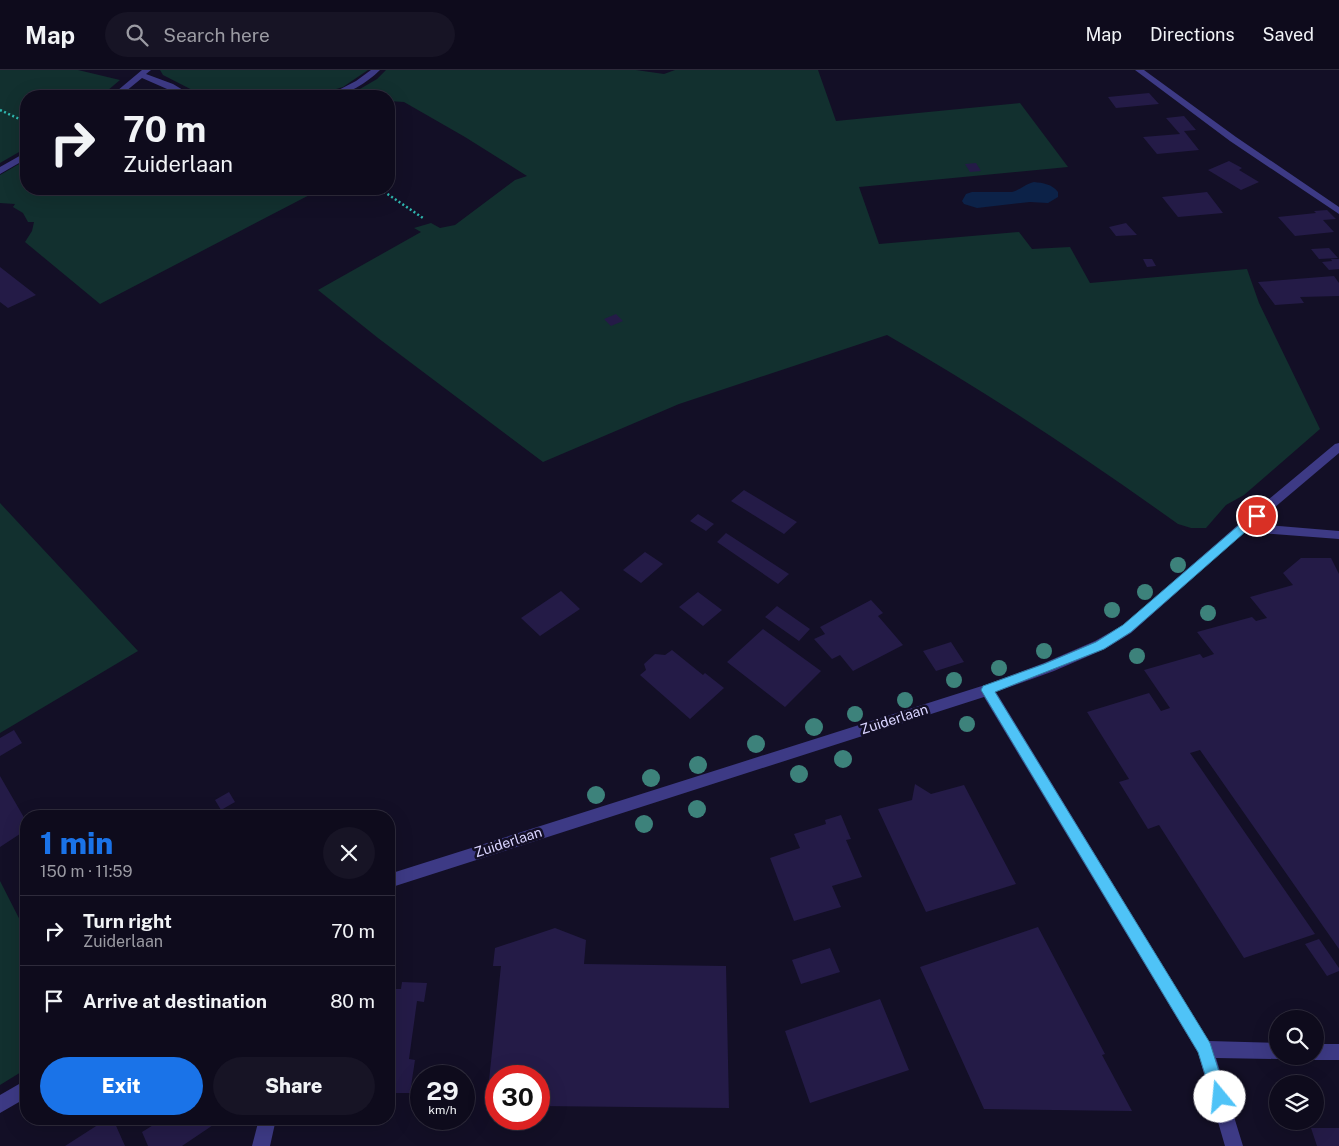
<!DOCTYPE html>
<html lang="en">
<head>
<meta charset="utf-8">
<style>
  :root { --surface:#0e0b1c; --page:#171425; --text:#f1f3f6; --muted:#9b9ba3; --line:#2e2b3b; --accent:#1a73e8 }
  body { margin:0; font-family:"Public Sans",sans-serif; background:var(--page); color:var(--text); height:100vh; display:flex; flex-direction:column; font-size:19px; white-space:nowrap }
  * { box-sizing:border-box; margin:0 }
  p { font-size:16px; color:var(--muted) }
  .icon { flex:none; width:28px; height:28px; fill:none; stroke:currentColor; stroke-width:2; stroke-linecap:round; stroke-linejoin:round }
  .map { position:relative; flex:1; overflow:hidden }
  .side { position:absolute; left:20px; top:740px; width:375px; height:315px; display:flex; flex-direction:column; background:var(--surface); border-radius:20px; box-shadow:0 5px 20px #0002,0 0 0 1px var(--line) }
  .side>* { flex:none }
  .banner { position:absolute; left:20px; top:20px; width:375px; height:105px; border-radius:20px; box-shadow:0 5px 20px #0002,0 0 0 1px var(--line); background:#0e0b1c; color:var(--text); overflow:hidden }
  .tools { position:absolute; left:1269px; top:940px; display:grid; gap:10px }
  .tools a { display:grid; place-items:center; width:55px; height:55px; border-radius:50%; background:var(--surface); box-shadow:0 5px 20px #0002,0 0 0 1px var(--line); font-size:25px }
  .speed { position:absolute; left:410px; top:995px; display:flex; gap:10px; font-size:25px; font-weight:700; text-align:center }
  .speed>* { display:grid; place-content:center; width:65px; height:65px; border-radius:50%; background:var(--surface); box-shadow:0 5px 20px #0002,0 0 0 1px var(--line); line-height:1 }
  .speed small { font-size:12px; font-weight:400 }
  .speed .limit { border:8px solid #d22; background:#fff; color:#111 }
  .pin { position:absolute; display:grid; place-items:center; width:42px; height:42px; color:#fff; margin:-21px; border:2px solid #fff; border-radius:50%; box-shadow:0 1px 5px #0007 }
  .me { position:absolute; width:55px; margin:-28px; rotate:343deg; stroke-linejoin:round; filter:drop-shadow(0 0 4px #0008) }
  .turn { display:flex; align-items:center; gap:18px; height:105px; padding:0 20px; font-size:22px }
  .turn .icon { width:65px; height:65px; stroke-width:2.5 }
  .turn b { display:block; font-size:35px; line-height:42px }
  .round { display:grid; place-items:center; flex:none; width:52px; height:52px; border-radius:26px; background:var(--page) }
  .overview { display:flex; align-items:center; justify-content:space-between; height:85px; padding:0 20px }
  h1 { font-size:30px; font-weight:800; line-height:38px; color:var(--accent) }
  .primary-button { display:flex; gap:10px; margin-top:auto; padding:10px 20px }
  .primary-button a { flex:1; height:58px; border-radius:30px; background:var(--accent); color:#fff; font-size:20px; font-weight:800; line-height:58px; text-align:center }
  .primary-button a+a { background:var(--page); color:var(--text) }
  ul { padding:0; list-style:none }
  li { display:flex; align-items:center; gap:15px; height:70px; padding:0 20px; border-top:1px solid var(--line) }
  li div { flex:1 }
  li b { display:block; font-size:19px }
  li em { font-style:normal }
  header { display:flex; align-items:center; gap:30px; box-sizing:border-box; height:70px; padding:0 25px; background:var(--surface); border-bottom:1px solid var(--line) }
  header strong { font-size:24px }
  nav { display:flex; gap:28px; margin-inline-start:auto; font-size:18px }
  .search { width:350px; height:45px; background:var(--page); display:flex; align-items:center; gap:12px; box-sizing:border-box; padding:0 18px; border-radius:28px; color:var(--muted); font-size:19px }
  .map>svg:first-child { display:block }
  .green { fill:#12302f }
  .water { fill:#0c2248 }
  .building { fill:#241b47 }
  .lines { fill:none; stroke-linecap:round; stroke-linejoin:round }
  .path { stroke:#2fb8b0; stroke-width:2.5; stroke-dasharray:2 2.5; stroke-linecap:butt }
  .minor { fill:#3d3a85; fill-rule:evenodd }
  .tree { fill:#3d827b }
  .route { fill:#4fc3f7; stroke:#337fa1 }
  .labels { text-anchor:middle; stroke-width:5; stroke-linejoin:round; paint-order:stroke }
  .street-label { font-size:14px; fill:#d9d4ff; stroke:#130f26 }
</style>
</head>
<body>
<header>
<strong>Map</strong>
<div class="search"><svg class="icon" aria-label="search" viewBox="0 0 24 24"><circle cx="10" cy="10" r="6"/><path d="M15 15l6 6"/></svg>Search here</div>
<nav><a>Map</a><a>Directions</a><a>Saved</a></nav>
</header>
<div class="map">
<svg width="1339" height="1076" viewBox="0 0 1339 1076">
  <rect width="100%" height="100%" fill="#130f26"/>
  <path class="green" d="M 0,0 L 78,0 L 120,10 L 101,26 L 26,26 L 26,78 L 0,93 Z
    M 160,0 L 368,0 L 343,17 L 313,26 L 204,26 L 163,5 Z
    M 386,0 L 636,0 L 664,4 L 675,0 L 818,0 L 836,51 L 1020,33 L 1068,97 L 859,117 L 879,174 L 1019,162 L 1032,179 L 1070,177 L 1090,213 L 1247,199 L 1259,233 L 1320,359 L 1244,425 L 1226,435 L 1206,458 L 1191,458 L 1178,454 C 1084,387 987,322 887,265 L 679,334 L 543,392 L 378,268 L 318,220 L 421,162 L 414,158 L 431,153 L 440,158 L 455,155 L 515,110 L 527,106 L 465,67 L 404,32 L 389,31 L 389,26 L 348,26 L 377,9 Z
    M 26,90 L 26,119 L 321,119 L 100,234 L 25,172 L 32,161 L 34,152 L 28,152 L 23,143 L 13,137 L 15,134 L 0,133 L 0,105 Z
    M 0,433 L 138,581 L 0,663 Z
    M 0,811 L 26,862 L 26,999 L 0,1015 Z"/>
  <path class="water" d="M 1034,112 C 1043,113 1052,114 1058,122 L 1058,127 L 1048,133 L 1030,132 L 977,138 L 964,134 L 962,131 L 966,124 L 972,122 L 1012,122 C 1020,120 1025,114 1034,112 Z"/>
  <path class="building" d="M 1149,23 L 1159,34 L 1116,38 L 1108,27 Z
    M 1184,46 L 1196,60 L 1184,61 L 1199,80 L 1157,84 L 1143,67 L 1180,64 L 1166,48 Z
    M 1229,91 L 1242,98 L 1239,100 L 1259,112 L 1241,120 L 1208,100 Z
    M 976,93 L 981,101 L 970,102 L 965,94 Z
    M 1207,122 L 1223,143 L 1178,147 L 1162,127 Z
    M 1327,140 L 1336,149 L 1323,150 L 1334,162 L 1295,166 L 1278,147 L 1316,143 L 1314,141 Z
    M 1126,153 L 1137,165 L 1116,166 L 1109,157 Z
    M 1329,178 L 1338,188 L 1319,189 L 1311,179 Z
    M 1143,189 L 1152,189 L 1156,196 L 1147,197 Z
    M 1331,189 L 1339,189 L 1339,199 L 1329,200 L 1322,192 L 1332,191 Z
    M 0,197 L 36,225 L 8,238 L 0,232 Z
    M 1334,206 L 1339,213 L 1339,226 L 1300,227 L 1304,233 L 1275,235 L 1258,212 Z
    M 616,244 L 623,251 L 611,256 L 604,249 Z
    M 744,420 L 797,452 L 784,464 L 731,431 Z
    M 698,444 L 714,454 L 706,461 L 690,451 Z
    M 726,463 L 789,504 L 778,514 L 717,472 Z
    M 645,482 L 663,494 L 641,513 L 623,500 Z
    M 1301,488 L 1331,488 L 1339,504 L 1339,879 L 1200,680 L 1190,683 L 1315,864 L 1244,888 L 1159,755 L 1148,759 L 1119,712 L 1129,709 L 1087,642 L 1149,623 L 1161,641 L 1170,638 L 1144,600 L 1200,584 L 1203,588 L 1214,584 L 1197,562 L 1252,547 L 1256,551 L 1267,548 L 1250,527 L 1293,515 L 1283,503 Z
    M 561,521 L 580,539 L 540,566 L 521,548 Z
    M 698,522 L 722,540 L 703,556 L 679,537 Z
    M 871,530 L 883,543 L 878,546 L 903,575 L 853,601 L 840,585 L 832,589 L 814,569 L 825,564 L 820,557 Z
    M 777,536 L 810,559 L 799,571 L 765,547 Z
    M 763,559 L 821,601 L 785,637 L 727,592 Z
    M 951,572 L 964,592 L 936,601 L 923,581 Z
    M 672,580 L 703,605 L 705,603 L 724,618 L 690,649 L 640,605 L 646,600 L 644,594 L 655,584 L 665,585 Z
    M 14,660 L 22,673 L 0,686 L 0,668 Z
    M 0,706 L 26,751 L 26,760 L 0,777 Z
    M 915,714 L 931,724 L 964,715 L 1016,814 L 926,842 L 878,739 L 912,730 Z
    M 229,722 L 235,732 L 221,740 L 215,730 Z
    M 841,745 L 851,769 L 846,770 L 862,807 L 832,816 L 841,837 L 794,851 L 770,788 L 800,778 L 794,764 L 826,754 L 825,750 Z
    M 1038,857 L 1105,984 L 1102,985 L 1132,1041 L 984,1039 L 920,897 Z
    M 555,858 L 586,870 L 584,894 L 726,896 L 729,1038 L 539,1036 L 539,1006 L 496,1006 L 496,1020 L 488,1020 L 501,896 L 493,896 L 495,878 Z
    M 1319,869 L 1339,898 L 1339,901 L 1327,906 L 1305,874 Z
    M 830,878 L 840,902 L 801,914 L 792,890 Z
    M 402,912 L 427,913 L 424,932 L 417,931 L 409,989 L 415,990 L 410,1023 L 389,1023 L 389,919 L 401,919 Z
    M 880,929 L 909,1000 L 810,1033 L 785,961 Z
    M 107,1049 L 113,1049 L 125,1076 L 65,1076 Z
    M 163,1049 L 222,1049 L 182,1076 L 148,1076 L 142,1062 Z
    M 1311,1058 L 1339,1058 L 1339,1076 L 1317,1076 Z"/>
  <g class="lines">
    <path class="path" d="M 0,40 L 26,52
      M 380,119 L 423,148"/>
    <path class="minor" d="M 142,0 L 151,0 L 146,4 L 173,14 L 193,26 L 183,26 L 142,8 L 120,26 L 111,26 Z
      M 371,0 L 380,0 C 367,13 345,27 327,26 L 356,11 Z
      M 1135,0 L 1144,0 L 1236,67 L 1339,137 L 1339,144 L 1230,71 Z
      M 23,84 L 26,84 L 26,89 L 0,104 L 0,97 Z
      M 1339,373 L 1339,383 L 1255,454 L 1339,461 L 1339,469 L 1245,462 L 1131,563 L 1105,579 L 1054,601 L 996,622 L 1209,971 L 1278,973 L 1278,986 L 1284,986 L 1278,989 L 1216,988 L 1243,1076 L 1225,1076 L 1198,983 L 984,627 L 389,818 L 389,804 L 985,615 L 1044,593 L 1095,571 L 1123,555 L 1239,454 L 1335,374 Z
      M 1315,974 L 1339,974 L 1339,990 L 1315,990 L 1309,988 L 1309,986 L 1315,986 Z
      M 26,1010 L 26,1028 L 0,1043 L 0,1025 Z
      M 259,1049 L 276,1049 L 270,1076 L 252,1076 Z"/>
  </g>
  <g class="tree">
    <circle cx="1178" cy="495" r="8"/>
    <circle cx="1145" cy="522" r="8"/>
    <circle cx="1112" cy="540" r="8"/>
    <circle cx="1208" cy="543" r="8"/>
    <circle cx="1044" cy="581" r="8"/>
    <circle cx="1137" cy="586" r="8"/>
    <circle cx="999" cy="598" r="8"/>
    <circle cx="954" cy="610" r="8"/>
    <circle cx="905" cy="630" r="8"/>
    <circle cx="855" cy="644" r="8"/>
    <circle cx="967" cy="654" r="8"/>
    <circle cx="814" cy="657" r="9"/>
    <circle cx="756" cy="674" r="9"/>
    <circle cx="843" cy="689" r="9"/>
    <circle cx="698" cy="695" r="9"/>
    <circle cx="799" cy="704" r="9"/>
    <circle cx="651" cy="708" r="9"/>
    <circle cx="596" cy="725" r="9"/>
    <circle cx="697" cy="739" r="9"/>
    <circle cx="644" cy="754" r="9"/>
  </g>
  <path class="route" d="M 1257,442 L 1261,443 L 1262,446 L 1261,448 L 1131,562 L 1104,579 L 995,622 L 1210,973 L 1227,1027 L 1225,1033 L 1220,1035 L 1214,1033 L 1212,1027 L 1198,982 L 981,620 L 983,616 L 1044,594 L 1096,572 L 1123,555 L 1253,443 Z"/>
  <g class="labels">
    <g class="street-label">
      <text transform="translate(894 649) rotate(-18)" y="5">Zuiderlaan</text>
      <text transform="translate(508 772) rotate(-18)" y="5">Zuiderlaan</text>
    </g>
  </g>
</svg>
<div class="tools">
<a><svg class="icon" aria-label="search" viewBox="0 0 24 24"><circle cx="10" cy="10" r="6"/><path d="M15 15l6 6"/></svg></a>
<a><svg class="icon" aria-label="layers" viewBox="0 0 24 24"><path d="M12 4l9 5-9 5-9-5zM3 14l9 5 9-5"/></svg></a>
</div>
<div class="speed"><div>29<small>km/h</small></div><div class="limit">30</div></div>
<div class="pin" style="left:1257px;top:446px;background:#d93025"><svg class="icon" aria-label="arrive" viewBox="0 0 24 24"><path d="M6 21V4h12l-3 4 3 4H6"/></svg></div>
<svg class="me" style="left:1220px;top:1027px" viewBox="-20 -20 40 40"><circle r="19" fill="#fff"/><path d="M0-13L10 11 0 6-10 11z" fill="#4fc3f7"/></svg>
<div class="banner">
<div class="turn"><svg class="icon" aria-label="right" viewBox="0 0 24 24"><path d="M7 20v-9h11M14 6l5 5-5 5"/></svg><div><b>70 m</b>Zuiderlaan</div></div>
</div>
<section class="side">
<div class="overview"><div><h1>1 min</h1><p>150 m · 11:59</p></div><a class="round"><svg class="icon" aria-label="close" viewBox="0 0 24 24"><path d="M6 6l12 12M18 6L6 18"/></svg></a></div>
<ul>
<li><svg class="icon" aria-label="right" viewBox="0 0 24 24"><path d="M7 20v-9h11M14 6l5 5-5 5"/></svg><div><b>Turn right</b><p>Zuiderlaan</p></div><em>70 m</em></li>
<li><svg class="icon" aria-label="arrive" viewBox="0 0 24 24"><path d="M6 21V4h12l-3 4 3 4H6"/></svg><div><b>Arrive at destination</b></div><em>80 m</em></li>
</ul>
<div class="primary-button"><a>Exit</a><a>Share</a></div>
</section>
</div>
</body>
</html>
